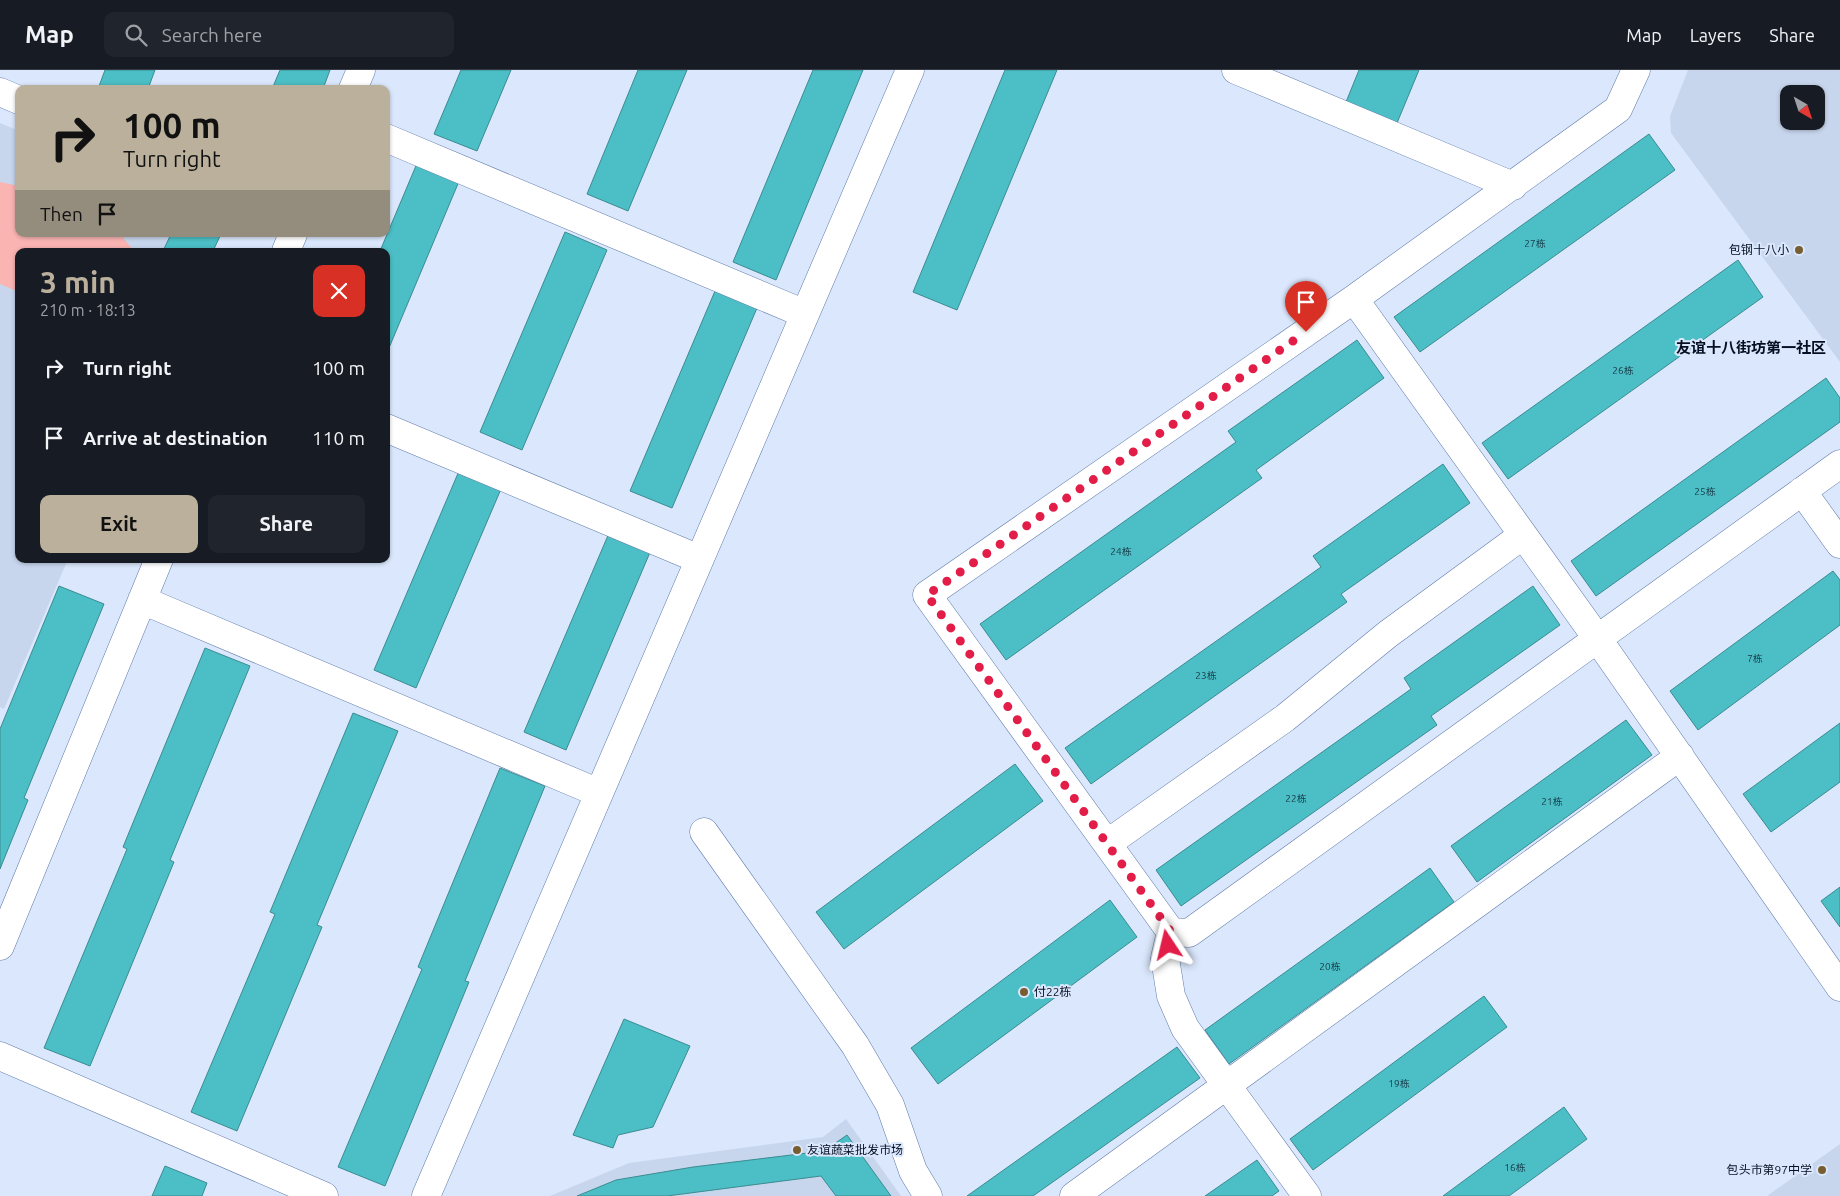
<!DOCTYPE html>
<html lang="en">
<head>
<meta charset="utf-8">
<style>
  :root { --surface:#171b24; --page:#20242c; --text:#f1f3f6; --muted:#9ea1a6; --line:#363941; --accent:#bab09c }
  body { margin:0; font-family:Ubuntu,"Noto Sans SC",sans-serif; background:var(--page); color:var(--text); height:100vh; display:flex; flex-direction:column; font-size:19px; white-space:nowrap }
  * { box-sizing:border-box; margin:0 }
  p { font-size:16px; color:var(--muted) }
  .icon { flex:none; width:28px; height:28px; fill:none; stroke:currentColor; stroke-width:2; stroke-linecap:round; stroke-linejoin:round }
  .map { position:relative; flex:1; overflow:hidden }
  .panel { position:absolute; left:15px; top:178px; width:375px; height:315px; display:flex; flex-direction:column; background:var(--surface); border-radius:10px; box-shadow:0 1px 4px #0004 }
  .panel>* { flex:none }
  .hud { position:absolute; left:15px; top:15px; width:375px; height:152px; border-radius:10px; box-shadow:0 1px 4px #0004; background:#bab09c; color:#111; overflow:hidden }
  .needle { width:32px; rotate:141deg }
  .buttons { position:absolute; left:1780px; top:15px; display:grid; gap:10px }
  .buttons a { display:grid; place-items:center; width:45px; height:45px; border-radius:10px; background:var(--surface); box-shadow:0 1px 4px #0004; font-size:25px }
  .pin { position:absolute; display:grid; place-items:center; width:42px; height:42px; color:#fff; margin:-51px -21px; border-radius:50% 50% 50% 0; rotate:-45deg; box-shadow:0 0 5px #0007 }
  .pin .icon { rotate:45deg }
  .me { position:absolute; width:55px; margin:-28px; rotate:350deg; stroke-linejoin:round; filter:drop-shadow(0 0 4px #0008) }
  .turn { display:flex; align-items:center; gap:18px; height:105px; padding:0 25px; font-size:22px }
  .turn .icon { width:65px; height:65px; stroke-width:2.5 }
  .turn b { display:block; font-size:35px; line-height:42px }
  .then { display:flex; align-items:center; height:48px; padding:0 25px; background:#0003; gap:10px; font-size:19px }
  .round { display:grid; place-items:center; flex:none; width:52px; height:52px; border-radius:10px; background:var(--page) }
  .summary { display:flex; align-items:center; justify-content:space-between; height:85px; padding:0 25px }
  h1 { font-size:30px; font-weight:600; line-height:38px; color:var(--accent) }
  .primary-button { display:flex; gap:10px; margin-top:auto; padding:10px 25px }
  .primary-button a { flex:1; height:58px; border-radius:10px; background:var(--accent); color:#111; font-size:20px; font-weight:600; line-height:58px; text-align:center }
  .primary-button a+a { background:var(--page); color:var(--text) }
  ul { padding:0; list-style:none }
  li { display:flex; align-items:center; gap:15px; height:70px; padding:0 25px }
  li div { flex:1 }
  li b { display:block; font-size:19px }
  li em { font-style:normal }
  header { display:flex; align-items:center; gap:30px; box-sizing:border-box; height:70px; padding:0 25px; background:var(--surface); border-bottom:1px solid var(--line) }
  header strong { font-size:24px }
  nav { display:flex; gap:28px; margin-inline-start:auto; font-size:18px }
  .search { width:350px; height:45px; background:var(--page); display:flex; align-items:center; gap:12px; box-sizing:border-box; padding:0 18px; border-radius:10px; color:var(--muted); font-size:19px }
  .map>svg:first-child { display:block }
  .built { fill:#c8d6ed; fill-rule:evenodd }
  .green { fill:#fab4b2 }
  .building { fill:#4cbec5; stroke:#3a8c91 }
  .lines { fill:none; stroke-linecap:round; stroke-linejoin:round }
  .minor-casing { stroke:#607baa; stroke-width:29 }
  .minor { stroke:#fff; stroke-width:28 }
  .route { stroke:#e11d48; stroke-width:9; stroke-dasharray:0 16.2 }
  .poi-dot { fill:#775d2f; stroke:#dae7fc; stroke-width:2 }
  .labels { text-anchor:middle; stroke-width:4; stroke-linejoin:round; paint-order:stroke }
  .number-label { font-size:10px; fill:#183b4a }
  .poi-label { font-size:12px; fill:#060f21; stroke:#dae7fc; text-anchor:end }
  .quarter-label { font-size:15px; font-weight:bold; fill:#060f21; stroke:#dae7fc }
</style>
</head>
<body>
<header>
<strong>Map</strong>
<div class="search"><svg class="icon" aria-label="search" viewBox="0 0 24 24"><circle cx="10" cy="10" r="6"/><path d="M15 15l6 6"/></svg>Search here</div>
<nav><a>Map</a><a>Layers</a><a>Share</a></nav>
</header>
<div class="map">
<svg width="1840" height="1126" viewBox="0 0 1840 1126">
  <rect width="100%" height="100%" fill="#dae7fc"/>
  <path class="built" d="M 1688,0 L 1840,0 L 1840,292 L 1671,63 L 1670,46 ZM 1789,24 L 1816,24 L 1816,51 L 1789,51 Z
    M 0,53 L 19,61 L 19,164 L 205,164 L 197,181 L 19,181 L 19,489 L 68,489 L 4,639 L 0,637 Z
    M 846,1049 L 901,1126 L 550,1126 L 629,1093 L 823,1067 Z
    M 1840,1074 L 1840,1126 L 1767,1126 Z"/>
  <path class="green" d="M 0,112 L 19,116 L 19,164 L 120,164 L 134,181 L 19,181 L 19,222 L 0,214 Z"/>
  <path class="building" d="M 105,0 L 155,0 L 148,19 L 98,19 Z
    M 280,0 L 330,0 L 323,19 L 272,19 Z
    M 461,0 L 511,0 L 477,81 L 434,64 Z
    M 638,0 L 687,0 L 628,141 L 587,124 Z
    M 813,0 L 863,0 L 776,210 L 733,192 Z
    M 1005,0 L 1057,0 L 957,240 L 913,222 Z
    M 1359,0 L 1419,0 L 1397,53 L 1346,32 Z
    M 1649,64 L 1675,100 L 1420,282 L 1394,247 Z
    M 418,91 L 460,109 L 386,285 L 386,181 L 380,181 Z
    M 565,162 L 607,180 L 522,380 L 480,362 Z
    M 171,164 L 221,164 L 213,181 L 163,181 Z
    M 1738,190 L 1763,227 L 1508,409 L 1482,373 Z
    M 715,221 L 757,238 L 672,438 L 630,421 Z
    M 1357,270 L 1384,308 L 1256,400 L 1262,408 L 1006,590 L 980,554 L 1236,372 L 1228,361 Z
    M 1826,308 L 1840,328 L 1840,352 L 1596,526 L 1571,491 Z
    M 1443,394 L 1470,433 L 1341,524 L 1347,532 L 1091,714 L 1065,678 L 1321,497 L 1313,486 Z
    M 459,401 L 501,419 L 416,618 L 374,600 Z
    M 609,463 L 651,480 L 566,680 L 524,662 Z
    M 1833,501 L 1840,510 L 1840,555 L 1698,660 L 1670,621 Z
    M 59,516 L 104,534 L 24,728 L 28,730 L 0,799 L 0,659 Z
    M 1533,516 L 1560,555 L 1431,646 L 1437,655 L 1181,836 L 1156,800 L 1411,619 L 1404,608 Z
    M 205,578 L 250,596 L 170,790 L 174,792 L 90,996 L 44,978 L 127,779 L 123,777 Z
    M 353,643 L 398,661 L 317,855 L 322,857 L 237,1061 L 191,1042 L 275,844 L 270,842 Z
    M 1626,650 L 1652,685 L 1477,812 L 1451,776 Z
    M 1840,653 L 1840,712 L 1771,762 L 1743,724 Z
    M 1015,694 L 1043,731 L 844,879 L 816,842 Z
    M 500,698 L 545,716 L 465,911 L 469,912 L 385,1116 L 338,1097 L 422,899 L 418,897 Z
    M 1430,798 L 1454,832 L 1229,994 L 1205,960 Z
    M 1840,817 L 1840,857 L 1821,831 Z
    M 1110,830 L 1137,867 L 938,1014 L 911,978 Z
    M 1484,926 L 1507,957 L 1313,1100 L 1290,1069 Z
    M 624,949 L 690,976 L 653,1057 L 618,1065 L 613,1078 L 573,1065 Z
    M 1177,977 L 1200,1008 L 1033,1126 L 967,1126 Z
    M 1564,1037 L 1587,1069 L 1509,1126 L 1443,1126 Z
    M 847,1065 L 891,1126 L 836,1126 L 821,1106 L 667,1126 L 577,1126 L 616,1110 L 693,1097 L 824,1081 Z
    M 1257,1090 L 1279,1121 L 1272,1126 L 1205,1126 Z
    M 165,1096 L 207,1113 L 202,1126 L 152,1126 Z"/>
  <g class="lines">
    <defs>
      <path id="minor" d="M 1236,0 L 1513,116
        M 353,19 L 361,0
        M 0,22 L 19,30
        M 386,68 L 805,244
        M 286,181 L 293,164
        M 1354,229 L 1597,568 L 1840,917
        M 386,358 L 699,489
        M 1802,421 L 1840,474
        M 142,530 L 599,723
        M 704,762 L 855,975 L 890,1035 L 913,1101 L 928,1126
        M 1108,773 L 1285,648 L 1388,564 L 1523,465
        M 1171,862 L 1189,863 L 1840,394
        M 0,876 L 159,489
        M 0,986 L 324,1126
        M 426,1126 L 910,0
        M 1074,1126 L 1680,686
        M 1307,1126 L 1185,958 L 1171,926 L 1165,888 L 1171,862 L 927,525 L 1354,229 L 1618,39 L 1636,0"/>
    </defs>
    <use href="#minor" class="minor-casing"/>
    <use href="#minor" class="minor"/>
  </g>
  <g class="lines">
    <path class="route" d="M 1168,875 L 1171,862 L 927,525 L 1306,262"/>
  </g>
  <g class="poi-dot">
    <circle cx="1799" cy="180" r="5"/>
    <circle cx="1024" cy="922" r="5"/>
    <circle cx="797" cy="1080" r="5"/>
    <circle cx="1822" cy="1100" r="5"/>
  </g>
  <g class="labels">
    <g class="number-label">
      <text x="1535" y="177">27栋</text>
      <text x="1623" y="304">26栋</text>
      <text x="1705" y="425">25栋</text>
      <text x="1121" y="485">24栋</text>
      <text x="1755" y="592">7栋</text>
      <text x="1206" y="609">23栋</text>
      <text x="1296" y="732">22栋</text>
      <text x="1552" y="735">21栋</text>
      <text x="1330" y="900">20栋</text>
      <text x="1399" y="1017">19栋</text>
      <text x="1515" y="1101">16栋</text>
    </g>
    <g class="poi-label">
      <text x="1789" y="184">包钢十八小</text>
      <text x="1034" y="926" text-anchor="start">付22栋</text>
      <text x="807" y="1084" text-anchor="start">友谊蔬菜批发市场</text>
      <text x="1812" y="1104">包头市第97中学</text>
    </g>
    <g class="quarter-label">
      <text x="1751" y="283">友谊十八街坊第一社区</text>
    </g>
  </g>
</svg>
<div class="buttons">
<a><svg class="needle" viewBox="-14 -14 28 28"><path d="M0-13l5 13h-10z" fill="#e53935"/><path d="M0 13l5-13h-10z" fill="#9ea1a6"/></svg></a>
</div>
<div class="pin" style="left:1306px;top:262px;background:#d93025"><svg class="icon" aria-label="arrive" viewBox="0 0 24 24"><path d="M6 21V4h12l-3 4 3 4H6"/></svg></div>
<svg class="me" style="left:1168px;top:875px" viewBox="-20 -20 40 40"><path d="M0-17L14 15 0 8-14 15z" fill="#e11d48" stroke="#fff" stroke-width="4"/></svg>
<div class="hud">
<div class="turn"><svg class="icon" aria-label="right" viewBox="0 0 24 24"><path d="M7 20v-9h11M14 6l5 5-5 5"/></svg><div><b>100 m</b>Turn right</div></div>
<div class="then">Then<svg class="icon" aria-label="arrive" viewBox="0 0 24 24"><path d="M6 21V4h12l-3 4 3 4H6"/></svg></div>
</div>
<section class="panel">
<div class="summary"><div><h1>3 min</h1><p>210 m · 18:13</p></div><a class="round" style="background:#d93025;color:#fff"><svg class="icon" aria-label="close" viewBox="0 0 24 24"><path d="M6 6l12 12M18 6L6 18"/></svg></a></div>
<ul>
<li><svg class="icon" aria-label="right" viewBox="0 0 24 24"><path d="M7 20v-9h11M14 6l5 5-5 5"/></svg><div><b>Turn right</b></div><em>100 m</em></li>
<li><svg class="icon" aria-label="arrive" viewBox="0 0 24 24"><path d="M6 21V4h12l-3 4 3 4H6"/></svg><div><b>Arrive at destination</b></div><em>110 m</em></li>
</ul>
<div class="primary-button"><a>Exit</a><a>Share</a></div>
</section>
</div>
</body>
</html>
